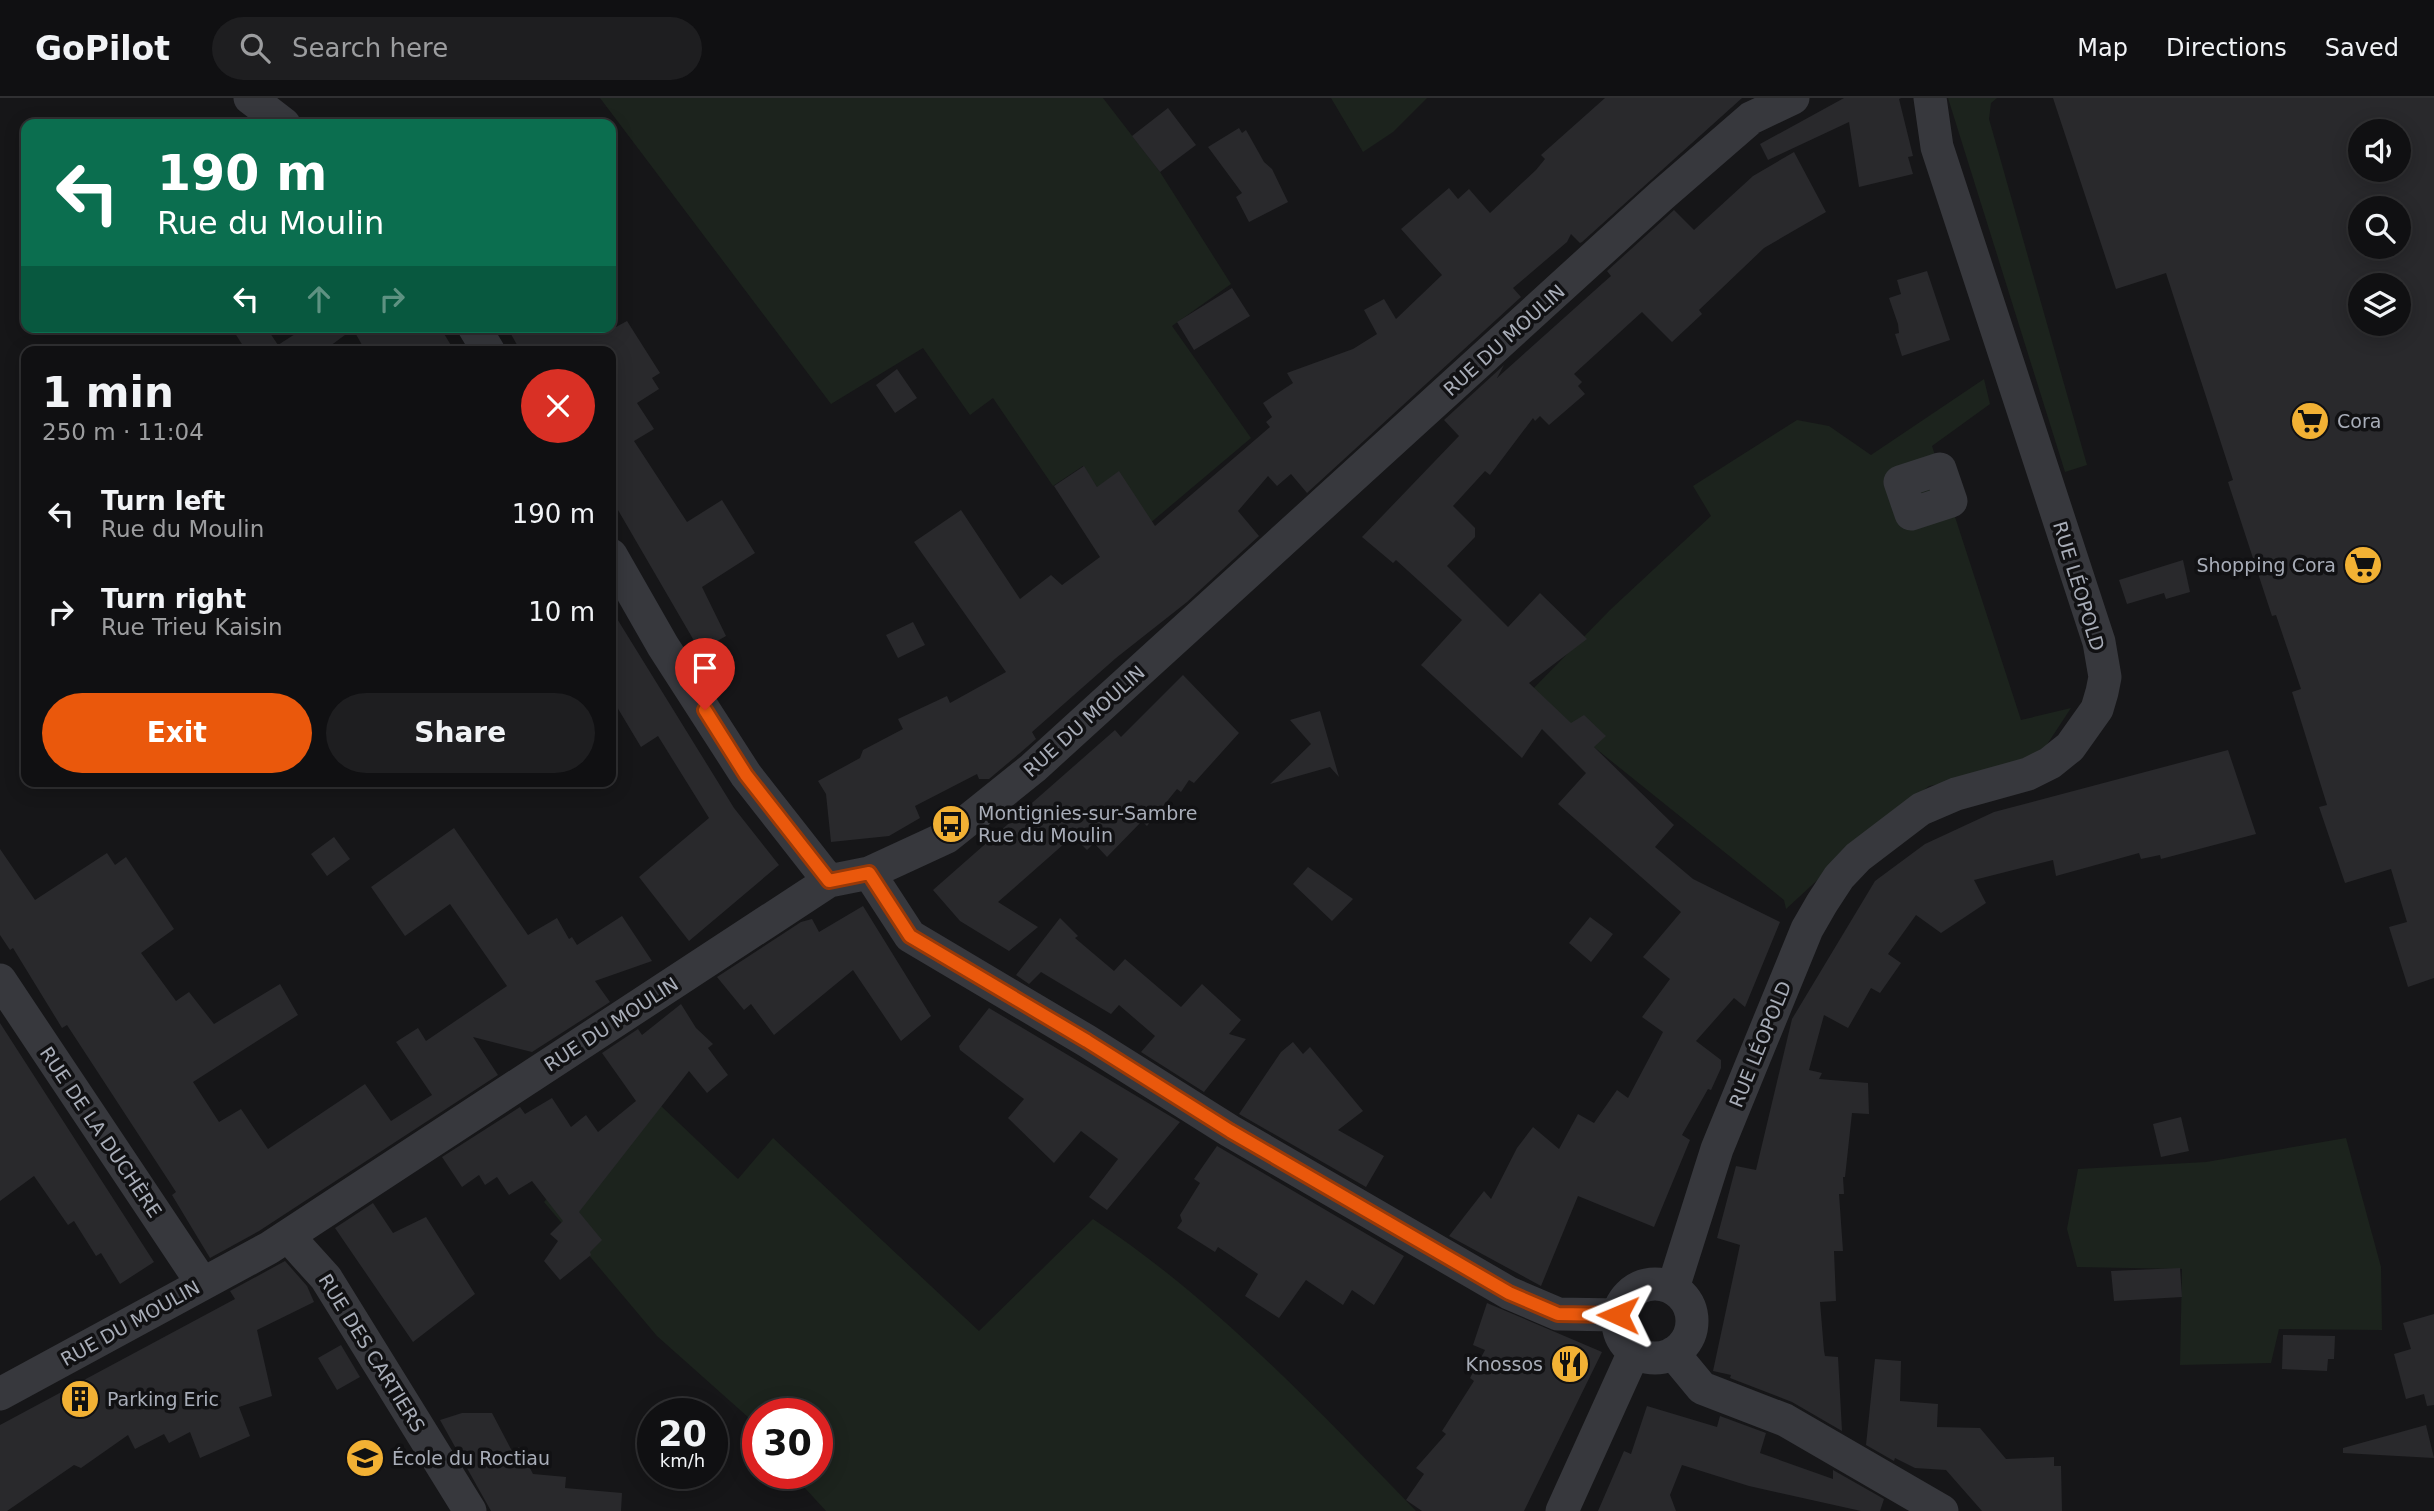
<!DOCTYPE html>
<html lang="en">
<head>
<meta charset="utf-8">
<style>
  :root { --surface:#101012; --page:#1e1e20; --text:#f1f3f6; --muted:#9c9d9f; --line:#303032; --accent:#ea580c }
  body { margin:0; font-family:"DejaVu Sans",sans-serif; background:var(--page); color:var(--text); height:100vh; display:flex; flex-direction:column; font-size:26px; white-space:nowrap }
  * { box-sizing:border-box; margin:0 }
  p { font-size:23px; color:var(--muted) }
  .icon { flex:none; width:38px; height:38px; fill:none; stroke:currentColor; stroke-width:2; stroke-linecap:round; stroke-linejoin:round }
  .map { position:relative; flex:1; overflow:hidden }
  .details { position:absolute; left:21px; top:248px; width:595px; height:441px; display:flex; flex-direction:column; background:var(--surface); border-radius:14px; box-shadow:0 4px 18px #0003,0 0 0 2px var(--line) }
  .details>* { flex:none }
  .banner { position:absolute; left:21px; top:21px; width:595px; height:214px; border-radius:14px; box-shadow:0 4px 18px #0003,0 0 0 2px var(--line); background:#0b6e4f; color:#fff; overflow:hidden }
  .fabs { position:absolute; left:2348px; top:21px; display:grid; gap:14px }
  .fabs a { display:grid; place-items:center; width:63px; height:63px; border-radius:50%; background:var(--surface); box-shadow:0 4px 18px #0003,0 0 0 2px var(--line); font-size:35px }
  .speed { position:absolute; left:637px; top:1300px; display:flex; gap:14px; font-size:35px; font-weight:700; text-align:center }
  .speed>* { display:grid; place-content:center; width:91px; height:91px; border-radius:50%; background:var(--surface); box-shadow:0 4px 18px #0003,0 0 0 2px var(--line); line-height:1 }
  .speed small { font-size:18px; font-weight:400 }
  .speed .limit { border:10px solid #d22; background:#fff; color:#111 }
  .pin { position:absolute; display:grid; place-items:center; width:60px; height:60px; color:#fff; margin:-72px -30px; border-radius:50% 50% 50% 0; rotate:-45deg; box-shadow:0 0 7px #0007 }
  .pin .icon { rotate:45deg }
  .me { position:absolute; width:77px; margin:-38px; rotate:271deg; stroke-linejoin:round; filter:drop-shadow(0 0 5px #0008) }
  .turn { display:flex; align-items:center; gap:24px; height:147px; padding:0 21px; font-size:32px }
  .turn .icon { width:91px; height:91px; stroke-width:2.5 }
  .turn b { display:block; font-size:49px; line-height:60px }
  .lanes { display:flex; align-items:center; height:66px; padding:0 21px; background:#0003; justify-content:center; gap:35px; direction:ltr }
  .lanes .off { opacity:.35 }
  .round { display:grid; place-items:center; flex:none; width:74px; height:74px; border-radius:37px; background:var(--page) }
  .summary { display:flex; align-items:center; justify-content:space-between; height:119px; padding:0 21px }
  h1 { font-size:42px; font-weight:600; line-height:52px }
  .action { display:flex; gap:14px; margin-top:auto; padding:14px 21px }
  .action a { flex:1; height:80px; border-radius:42px; background:var(--accent); color:#fff; font-size:28px; font-weight:600; line-height:80px; text-align:center }
  .action a+a { background:var(--page); color:var(--text) }
  ul { padding:0; list-style:none }
  li { display:flex; align-items:center; gap:21px; height:98px; padding:0 21px }
  li div { flex:1 }
  li b { display:block; font-size:26px }
  li em { font-style:normal }
  header { display:flex; align-items:center; gap:42px; box-sizing:border-box; height:98px; padding:0 35px; background:var(--surface); border-bottom:2px solid var(--line) }
  header strong { font-size:33px }
  nav { display:flex; gap:38px; margin-inline-start:auto; font-size:24px }
  .search { width:490px; height:63px; background:var(--page); display:flex; align-items:center; gap:18px; box-sizing:border-box; padding:0 24px; border-radius:38px; color:var(--muted); font-size:26px }
  .map>svg:first-child { display:block }
  .green { fill:#1c231d }
  .building { fill:#29292c; fill-rule:evenodd }
  .lines { fill:none; stroke-linecap:round; stroke-linejoin:round }
  .street { stroke:#37383d; stroke-width:33 }
  .route-casing { stroke:#983908; stroke-width:18 }
  .route { stroke:#ea580c; stroke-width:12 }
  .labels { text-anchor:middle; stroke-width:7; stroke-linejoin:round; paint-order:stroke }
  .street-label { font-size:19px; fill:#a8adb8; stroke:#111113 }
  .poi-label { font-size:19px; fill:#a8adb8; stroke:#111113; text-anchor:start }
</style>
</head>
<body>
<header>
<strong>GoPilot</strong>
<div class="search"><svg class="icon" aria-label="search" viewBox="0 0 24 24"><circle cx="10" cy="10" r="6"/><path d="M15 15l6 6"/></svg>Search here</div>
<nav><a>Map</a><a>Directions</a><a>Saved</a></nav>
</header>
<div class="map">
<svg width="2434" height="1413" viewBox="0 0 2434 1413">
  <rect width="100%" height="100%" fill="#161618"/>
  <path class="green" d="M 600,0 L 1103,0 L 1160,74 L 1231,186 L 1172,228 L 1251,340 L 1136,437 L 1118,420 L 1083,368 L 1053,388 L 993,300 L 970,317 L 923,250 L 831,306 Z
    M 1331,0 L 1427,0 L 1393,34 L 1363,54 Z
    M 1948,0 L 1997,0 L 1991,5 L 1989,21 L 2087,367 L 2065,374 Z
    M 1984,281 L 1990,306 L 1932,348 L 2021,622 L 2071,610 L 2046,648 L 2004,674 L 1929,688 L 1863,740 L 1786,811 L 1784,802 L 1528,596 L 1610,512 L 1711,418 L 1693,388 L 1797,322 L 1829,328 L 1871,357 Z
    M 661,1008 L 738,1081 L 773,1040 L 979,1233 L 1093,1121 C 1214,1201 1315,1309 1416,1413 L 826,1413 L 792,1376 L 817,1376 L 817,1316 L 758,1316 L 758,1328 L 657,1238 L 544,1104 L 620,1016 L 637,1038 Z
    M 2346,1040 L 2381,1169 L 2382,1232 L 2279,1231 L 2271,1265 L 2180,1267 L 2182,1171 L 2077,1169 L 2067,1131 L 2078,1071 L 2206,1064 Z"/>
  <path class="building" d="M 1605,0 L 1742,0 L 1582,144 L 1580,145 L 1571,136 L 1567,144 L 1513,190 L 1521,199 L 1307,395 L 1291,376 L 1277,388 L 1268,378 L 1238,413 L 1259,438 L 1187,504 L 1116,560 L 1032,634 L 1036,641 L 1020,655 L 989,681 L 979,681 L 977,676 L 915,708 L 920,720 L 889,738 L 831,744 L 826,696 L 818,683 L 860,660 L 863,652 L 903,631 L 898,621 L 947,598 L 950,605 L 1006,574 L 914,444 L 961,412 L 1020,501 L 1051,477 L 1062,487 L 1100,459 L 1054,388 L 1084,368 L 1097,389 L 1119,373 L 1155,428 L 1270,329 L 1266,324 L 1272,319 L 1263,305 L 1293,285 L 1287,275 L 1353,251 L 1377,236 L 1364,212 L 1384,201 L 1396,221 L 1442,177 L 1401,131 L 1449,90 L 1458,101 L 1469,91 L 1490,115 L 1536,72 L 1545,61 L 1541,57 Z
    M 1844,0 L 1901,0 L 1899,1 L 1913,58 L 1908,59 L 1913,76 L 1859,89 L 1849,24 L 1768,62 L 1760,46 Z
    M 2053,0 L 2434,0 L 2434,880 L 2408,889 L 2389,829 L 2407,824 L 2391,771 L 2345,785 L 2319,709 L 2327,707 L 2292,594 L 2301,591 L 2276,517 L 2272,518 L 2228,384 L 2233,382 L 2166,175 L 2116,191 ZM 2361,33 L 2399,33 L 2399,72 L 2361,72 ZM 2361,110 L 2399,110 L 2399,149 L 2361,149 ZM 2361,187 L 2399,187 L 2399,226 L 2361,226 Z
    M 1168,10 L 1196,47 L 1160,74 L 1132,38 Z
    M 1239,30 L 1242,35 L 1246,32 L 1264,64 L 1272,71 L 1288,104 L 1249,124 L 1236,99 L 1242,95 L 1208,49 Z
    M 1794,54 L 1826,114 L 1764,150 L 1699,212 L 1702,216 L 1672,244 L 1642,214 L 1574,276 L 1582,284 L 1578,288 L 1585,296 L 1549,327 L 1540,318 L 1535,323 L 1533,320 L 1490,377 L 1485,373 L 1453,408 L 1475,430 L 1475,439 L 1447,468 L 1508,529 L 1540,495 L 1587,541 L 1529,585 L 1571,625 L 1584,617 L 1606,638 L 1594,649 L 1674,727 L 1655,749 L 1693,781 L 1780,824 L 1745,909 L 1734,900 L 1696,943 L 1721,962 L 1721,970 L 1711,992 L 1708,991 L 1682,1037 L 1690,1042 L 1654,1129 L 1578,1098 L 1541,1188 L 1449,1138 L 1484,1093 L 1491,1101 L 1517,1050 L 1533,1029 L 1559,1051 L 1578,1016 L 1594,1025 L 1617,992 L 1628,1000 L 1663,934 L 1642,919 L 1670,881 L 1643,859 L 1681,814 L 1558,706 L 1586,675 L 1542,631 L 1522,660 L 1421,567 L 1462,522 L 1396,462 L 1393,465 L 1362,439 L 1459,338 L 1444,322 L 1504,267 L 1497,280 L 1603,185 L 1611,178 L 1607,173 L 1674,112 L 1694,132 L 1753,78 Z
    M 1927,173 L 1950,242 L 1902,258 L 1895,236 L 1899,235 L 1898,226 L 1889,200 L 1901,196 L 1897,182 Z
    M 1232,190 L 1250,218 L 1194,252 L 1177,224 Z
    M 627,223 L 660,275 L 652,280 L 659,291 L 637,305 L 654,331 L 634,343 L 687,424 L 722,402 L 755,455 L 702,489 L 726,538 L 700,553 L 611,400 L 611,254 L 521,254 L 507,229 L 616,229 Z
    M 231,229 L 266,229 L 278,247 L 306,229 L 440,229 L 455,254 L 366,254 L 353,231 L 322,254 L 247,254 Z
    M 897,271 L 917,300 L 895,315 L 876,287 Z
    M 2183,462 L 2190,494 L 2166,501 L 2164,495 L 2127,506 L 2119,482 Z
    M 611,511 L 734,710 L 779,767 L 689,843 L 639,779 L 709,720 L 658,638 L 641,649 L 611,599 Z
    M 913,524 L 925,547 L 898,560 L 886,537 Z
    M 1183,577 L 1239,635 L 1194,685 L 1189,682 L 1181,694 L 1177,691 L 1147,728 L 1142,723 L 1107,759 L 1094,745 L 1087,752 L 1073,738 L 998,804 L 1038,829 L 1009,853 L 960,823 L 933,792 L 1115,632 L 1121,639 Z
    M 1320,613 L 1339,679 L 1330,669 L 1270,686 L 1311,646 L 1290,622 Z
    M 2228,652 L 2256,736 L 2161,761 L 2160,757 L 2141,761 L 2139,755 L 2056,778 L 2053,762 L 1974,782 L 1986,805 L 1941,835 L 1916,817 L 1888,856 L 1901,865 L 1880,895 L 1871,890 L 1848,930 L 1824,917 L 1809,972 L 1822,975 L 1819,981 L 1868,985 L 1869,1016 L 1852,1015 L 1845,1079 L 1843,1079 L 1844,1096 L 1839,1096 L 1843,1153 L 1834,1153 L 1836,1203 L 1820,1204 L 1824,1253 L 1825,1258 L 1838,1259 L 1842,1333 L 1792,1304 L 1730,1280 L 1731,1277 L 1713,1273 L 1740,1147 L 1717,1140 L 1736,1068 L 1756,1072 L 1792,921 L 1875,783 L 1925,746 L 1994,714 Z
    M 454,730 L 528,837 L 557,820 L 569,841 L 572,839 L 577,847 L 622,818 L 652,863 L 595,883 L 610,904 L 532,954 L 473,939 L 498,977 L 259,1133 L 210,1160 L 172,1097 L 176,1094 L 67,927 L 62,930 L 13,850 L 10,852 L 0,837 L 0,751 L 35,802 L 107,755 L 115,767 L 126,759 L 174,831 L 141,855 L 176,903 L 189,894 L 214,926 L 280,886 L 298,917 L 193,984 L 219,1024 L 241,1011 L 268,1051 L 365,986 L 391,1023 L 432,997 L 396,944 L 418,930 L 426,943 L 507,888 L 450,806 L 405,838 L 371,789 Z
    M 334,739 L 350,761 L 327,778 L 311,756 Z
    M 1308,769 L 1353,801 L 1332,823 L 1293,786 Z
    M 863,808 L 931,918 L 901,943 L 853,872 L 774,937 L 751,906 L 744,912 L 717,879 L 801,824 L 812,821 L 819,834 Z
    M 1590,819 L 1613,836 L 1591,864 L 1569,845 Z
    M 1060,820 L 1078,838 L 1075,840 L 1114,873 L 1125,861 L 1181,909 L 1202,886 L 1241,922 L 1229,936 L 1246,941 L 1204,994 L 1141,954 L 1155,938 L 1119,907 L 1111,916 L 1041,874 L 1029,886 L 1016,877 Z
    M 681,906 L 696,930 L 713,946 L 708,950 L 728,977 L 707,995 L 689,973 L 579,1114 L 602,1142 L 590,1154 L 591,1157 L 560,1182 L 544,1163 L 558,1143 L 550,1136 L 563,1123 L 532,1083 L 509,1097 L 497,1079 L 485,1087 L 479,1077 L 462,1089 L 442,1059 L 520,1009 L 525,1016 L 552,1000 L 571,1029 L 586,1017 L 598,1034 L 636,1003 L 602,955 L 638,931 L 642,937 Z
    M 989,910 L 1180,1024 L 1107,1112 L 1089,1099 L 1118,1061 L 1081,1033 L 1054,1065 L 1008,1020 L 1024,1001 L 960,952 L 959,948 Z
    M 0,925 L 154,1164 L 120,1186 L 101,1155 L 96,1158 L 74,1123 L 68,1127 L 34,1078 L 0,1103 Z
    M 1293,944 L 1303,956 L 1310,949 L 1363,1013 L 1338,1032 L 1384,1058 L 1366,1089 L 1239,1016 L 1281,954 Z
    M 2181,1019 L 2189,1053 L 2161,1059 L 2153,1026 Z
    M 1217,1048 L 1404,1158 L 1374,1207 L 1352,1192 L 1343,1207 L 1306,1182 L 1279,1220 L 1245,1198 L 1258,1176 L 1218,1149 L 1215,1154 L 1177,1130 L 1182,1123 L 1180,1117 L 1200,1085 L 1194,1081 Z
    M 373,1105 L 393,1135 L 426,1119 L 475,1196 L 413,1244 L 335,1130 Z
    M 285,1163 L 307,1188 L 314,1204 L 257,1232 L 272,1298 L 239,1309 L 250,1338 L 200,1360 L 190,1334 L 169,1345 L 164,1336 L 135,1351 L 128,1337 L 81,1370 L 74,1367 L 7,1413 L 0,1413 L 0,1327 L 235,1201 L 230,1193 Z
    M 2180,1170 L 2182,1199 L 2114,1203 L 2111,1173 Z
    M 1487,1205 L 1602,1254 L 1524,1413 L 1422,1413 L 1406,1402 L 1424,1376 L 1416,1370 L 1446,1336 L 1442,1333 L 1474,1283 L 1470,1280 L 1485,1252 L 1473,1247 Z
    M 2434,1216 L 2434,1307 L 2427,1308 L 2424,1296 L 2406,1301 L 2394,1256 L 2411,1251 L 2403,1225 Z
    M 2283,1237 L 2335,1238 L 2334,1261 L 2328,1261 L 2327,1273 L 2282,1271 Z
    M 341,1247 L 360,1279 L 337,1292 L 318,1260 Z
    M 1875,1261 L 1901,1263 L 1900,1303 L 1938,1306 L 1937,1329 L 1980,1330 L 2006,1361 L 2054,1359 L 2054,1368 L 2061,1368 L 2062,1413 L 1982,1413 L 1946,1372 L 1915,1370 L 1895,1360 L 1894,1363 L 1866,1347 Z
    M 1647,1308 L 1717,1329 L 1720,1318 L 1766,1335 L 1760,1355 L 1833,1381 L 1833,1372 L 1884,1401 L 1880,1413 L 1861,1413 L 1749,1388 L 1682,1367 L 1670,1397 L 1676,1413 L 1598,1413 L 1624,1353 L 1631,1356 Z
    M 462,1315 L 492,1315 L 512,1353 L 519,1349 L 533,1376 L 566,1379 L 565,1390 L 622,1395 L 621,1413 L 491,1413 L 440,1322 Z
    M 2426,1327 L 2434,1360 L 2343,1355 L 2343,1350 Z"/>
  <g class="lines">
    <path class="street" d="M 250,0 L 284,26
      M 474,229 L 489,254
      M 1940,371 L 1951,403 L 1911,416 L 1900,384 Z
      M 611,457 L 663,548 L 746,677 L 829,783
      M 869,775 L 910,838 L 1087,943 L 1230,1033 L 1509,1195 L 1558,1216 L 1618,1217
      M 0,882 L 202,1185
      M 288,1138 L 326,1180 L 470,1413
      M1618 1223a37 37 0 1 1 74 0a37 37 0 1 1-74 0Z
      M 1673,1190 L 1717,1051 L 1807,831 L 1822,805 L 1839,779 L 1858,759 L 1921,711 L 1956,696 L 2028,676 L 2050,665 L 2070,649 L 2097,611 L 2102,594 L 2105,579 L 2099,544 L 1937,49 L 1930,0
      M 1673,1255 L 1702,1290 L 1785,1322 L 1942,1413
      M 0,1296 L 269,1150 L 829,783 L 869,775 L 947,739 L 1033,670 L 1661,98 L 1751,20 L 1793,0
      M 1562,1413 L 1634,1254"/>
  </g>
  <g class="lines">
    <defs>
      <path id="route" d="M 705,612 L 746,677 L 829,783 L 869,775 L 910,838 L 1087,943 L 1230,1033 L 1509,1195 L 1558,1216 L 1618,1217"/>
    </defs>
    <use href="#route" class="route-casing"/>
    <use href="#route" class="route"/>
  </g>
  <defs>
    <symbol id="supermarket-disc" viewBox="-11 -11 22 22"><circle r="9.5" fill="#f2b134" stroke="#111113"/><path d="M-6-5.5h2.5l.6 2H6L4.5 2H-2.5L-4.4-4H-6ZM-1.5 3.2a1.3 1.3 0 1 0 .1 0ZM3 3.2a1.3 1.3 0 1 0 .1 0Z" fill="#111"/></symbol>
    <symbol id="bus-disc" viewBox="-11 -11 22 22"><circle r="9.5" fill="#f2b134" stroke="#111113"/><path d="M-5-6H5V4H4V6H2V4H-2V6H-4V4H-5ZM-3.5-4V0h7V-4ZM-3.5 1.2v1.5H-2V1.2ZM2 1.2v1.5H3.5V1.2Z" fill="#111"/></symbol>
    <symbol id="restaurant-disc" viewBox="-11 -11 22 22"><circle r="9.5" fill="#f2b134" stroke="#111113"/><path d="M-5-6h1v4h1v-4h1v4h1v-4h1v5L-1.5 .5V6h-2V.5L-5-1ZM5-6V6H3V1.5H1.5Q1.5-4 5-6Z" fill="#111"/></symbol>
    <symbol id="building-disc" viewBox="-11 -11 22 22"><circle r="9.5" fill="#f2b134" stroke="#111113"/><path d="M-4-6H4V6H1V3H-1V6H-4ZM-2.5-4.3h1.7v1.8h-1.7ZM.8-4.3h1.7v1.8H.8ZM-2.5-1h1.7V.8h-1.7ZM.8-1h1.7V.8H.8Z" fill="#111"/></symbol>
    <symbol id="school-disc" viewBox="-11 -11 22 22"><circle r="9.5" fill="#f2b134" stroke="#111113"/><path d="M0-5L7-2L0 1L-7-2ZM-4 1L0 2.5L4 1V4Q0 6-4 4Z" fill="#111"/></symbol>
  </defs>
  <g fill-rule="evenodd">
    <use href="#supermarket-disc" x="2288" y="301" width="44" height="44"/>
    <use href="#supermarket-disc" x="2341" y="445" width="44" height="44"/>
    <use href="#bus-disc" x="929" y="704" width="44" height="44"/>
    <use href="#restaurant-disc" x="1548" y="1244" width="44" height="44"/>
    <use href="#building-disc" x="58" y="1279" width="44" height="44"/>
    <use href="#school-disc" x="343" y="1338" width="44" height="44"/>
  </g>
  <g class="labels">
    <g class="street-label">
      <text transform="translate(1504 242) rotate(-42)" y="7">RUE DU MOULIN</text>
      <text transform="translate(2079 488) rotate(73)" y="7">RUE LÉOPOLD</text>
      <text transform="translate(1084 623) rotate(-42)" y="7">RUE DU MOULIN</text>
      <text transform="translate(611 926) rotate(-33)" y="7">RUE DU MOULIN</text>
      <text transform="translate(1760 946) rotate(-68)" y="7">RUE LÉOPOLD</text>
      <text transform="translate(101 1034) rotate(56)" y="7">RUE DE LA DUCHÈRE</text>
      <text transform="translate(130 1225) rotate(-29)" y="7">RUE DU MOULIN</text>
      <text transform="translate(372 1255) rotate(58)" y="7">RUE DES CARTIERS</text>
    </g>
    <g class="poi-label">
      <text x="2337" y="330">Cora</text>
      <text x="2336" y="474" text-anchor="end">Shopping Cora</text>
      <text x="978" y="722">Montignies-sur-Sambre<tspan x="978" dy="22">Rue du Moulin</tspan></text>
      <text x="1543" y="1273" text-anchor="end">Knossos</text>
      <text x="107" y="1308">Parking Eric</text>
      <text x="392" y="1367">École du Roctiau</text>
    </g>
  </g>
</svg>
<div class="fabs">
<a><svg class="icon" aria-label="sound" viewBox="0 0 24 24"><path d="M4 9h4l5-4v14l-5-4H4zM17 9q2 3 0 6"/></svg></a>
<a><svg class="icon" aria-label="search" viewBox="0 0 24 24"><circle cx="10" cy="10" r="6"/><path d="M15 15l6 6"/></svg></a>
<a><svg class="icon" aria-label="layers" viewBox="0 0 24 24"><path d="M12 4l9 5-9 5-9-5zM3 14l9 5 9-5"/></svg></a>
</div>
<div class="speed"><div>20<small>km/h</small></div><div class="limit">30</div></div>
<div class="pin" style="left:705px;top:612px;background:#d93025"><svg class="icon" aria-label="arrive" viewBox="0 0 24 24"><path d="M6 21V4h12l-3 4 3 4H6"/></svg></div>
<svg class="me" style="left:1618px;top:1217px" viewBox="-20 -20 40 40"><path d="M0-17L14 15 0 8-14 15z" fill="#ea580c" stroke="#fff" stroke-width="4"/></svg>
<div class="banner">
<div class="turn"><svg class="icon" aria-label="left" viewBox="0 0 24 24"><path d="M17 20v-9H6M10 6l-5 5 5 5"/></svg><div><b>190 m</b>Rue du Moulin</div></div>
<div class="lanes"><svg class="icon" aria-label="left" viewBox="0 0 24 24"><path d="M17 20v-9H6M10 6l-5 5 5 5"/></svg><svg class="icon off" aria-label="ahead" viewBox="0 0 24 24"><path d="M12 20V5M6 11l6-6 6 6"/></svg><svg class="icon off" aria-label="right" viewBox="0 0 24 24"><path d="M7 20v-9h11M14 6l5 5-5 5"/></svg></div>
</div>
<section class="details">
<div class="summary"><div><h1>1 min</h1><p>250 m · 11:04</p></div><a class="round" style="background:#d93025;color:#fff"><svg class="icon" aria-label="close" viewBox="0 0 24 24"><path d="M6 6l12 12M18 6L6 18"/></svg></a></div>
<ul>
<li><svg class="icon" aria-label="left" viewBox="0 0 24 24"><path d="M17 20v-9H6M10 6l-5 5 5 5"/></svg><div><b>Turn left</b><p>Rue du Moulin</p></div><em>190 m</em></li>
<li><svg class="icon" aria-label="right" viewBox="0 0 24 24"><path d="M7 20v-9h11M14 6l5 5-5 5"/></svg><div><b>Turn right</b><p>Rue Trieu Kaisin</p></div><em>10 m</em></li>
</ul>
<div class="action"><a>Exit</a><a>Share</a></div>
</section>
</div>
</body>
</html>
